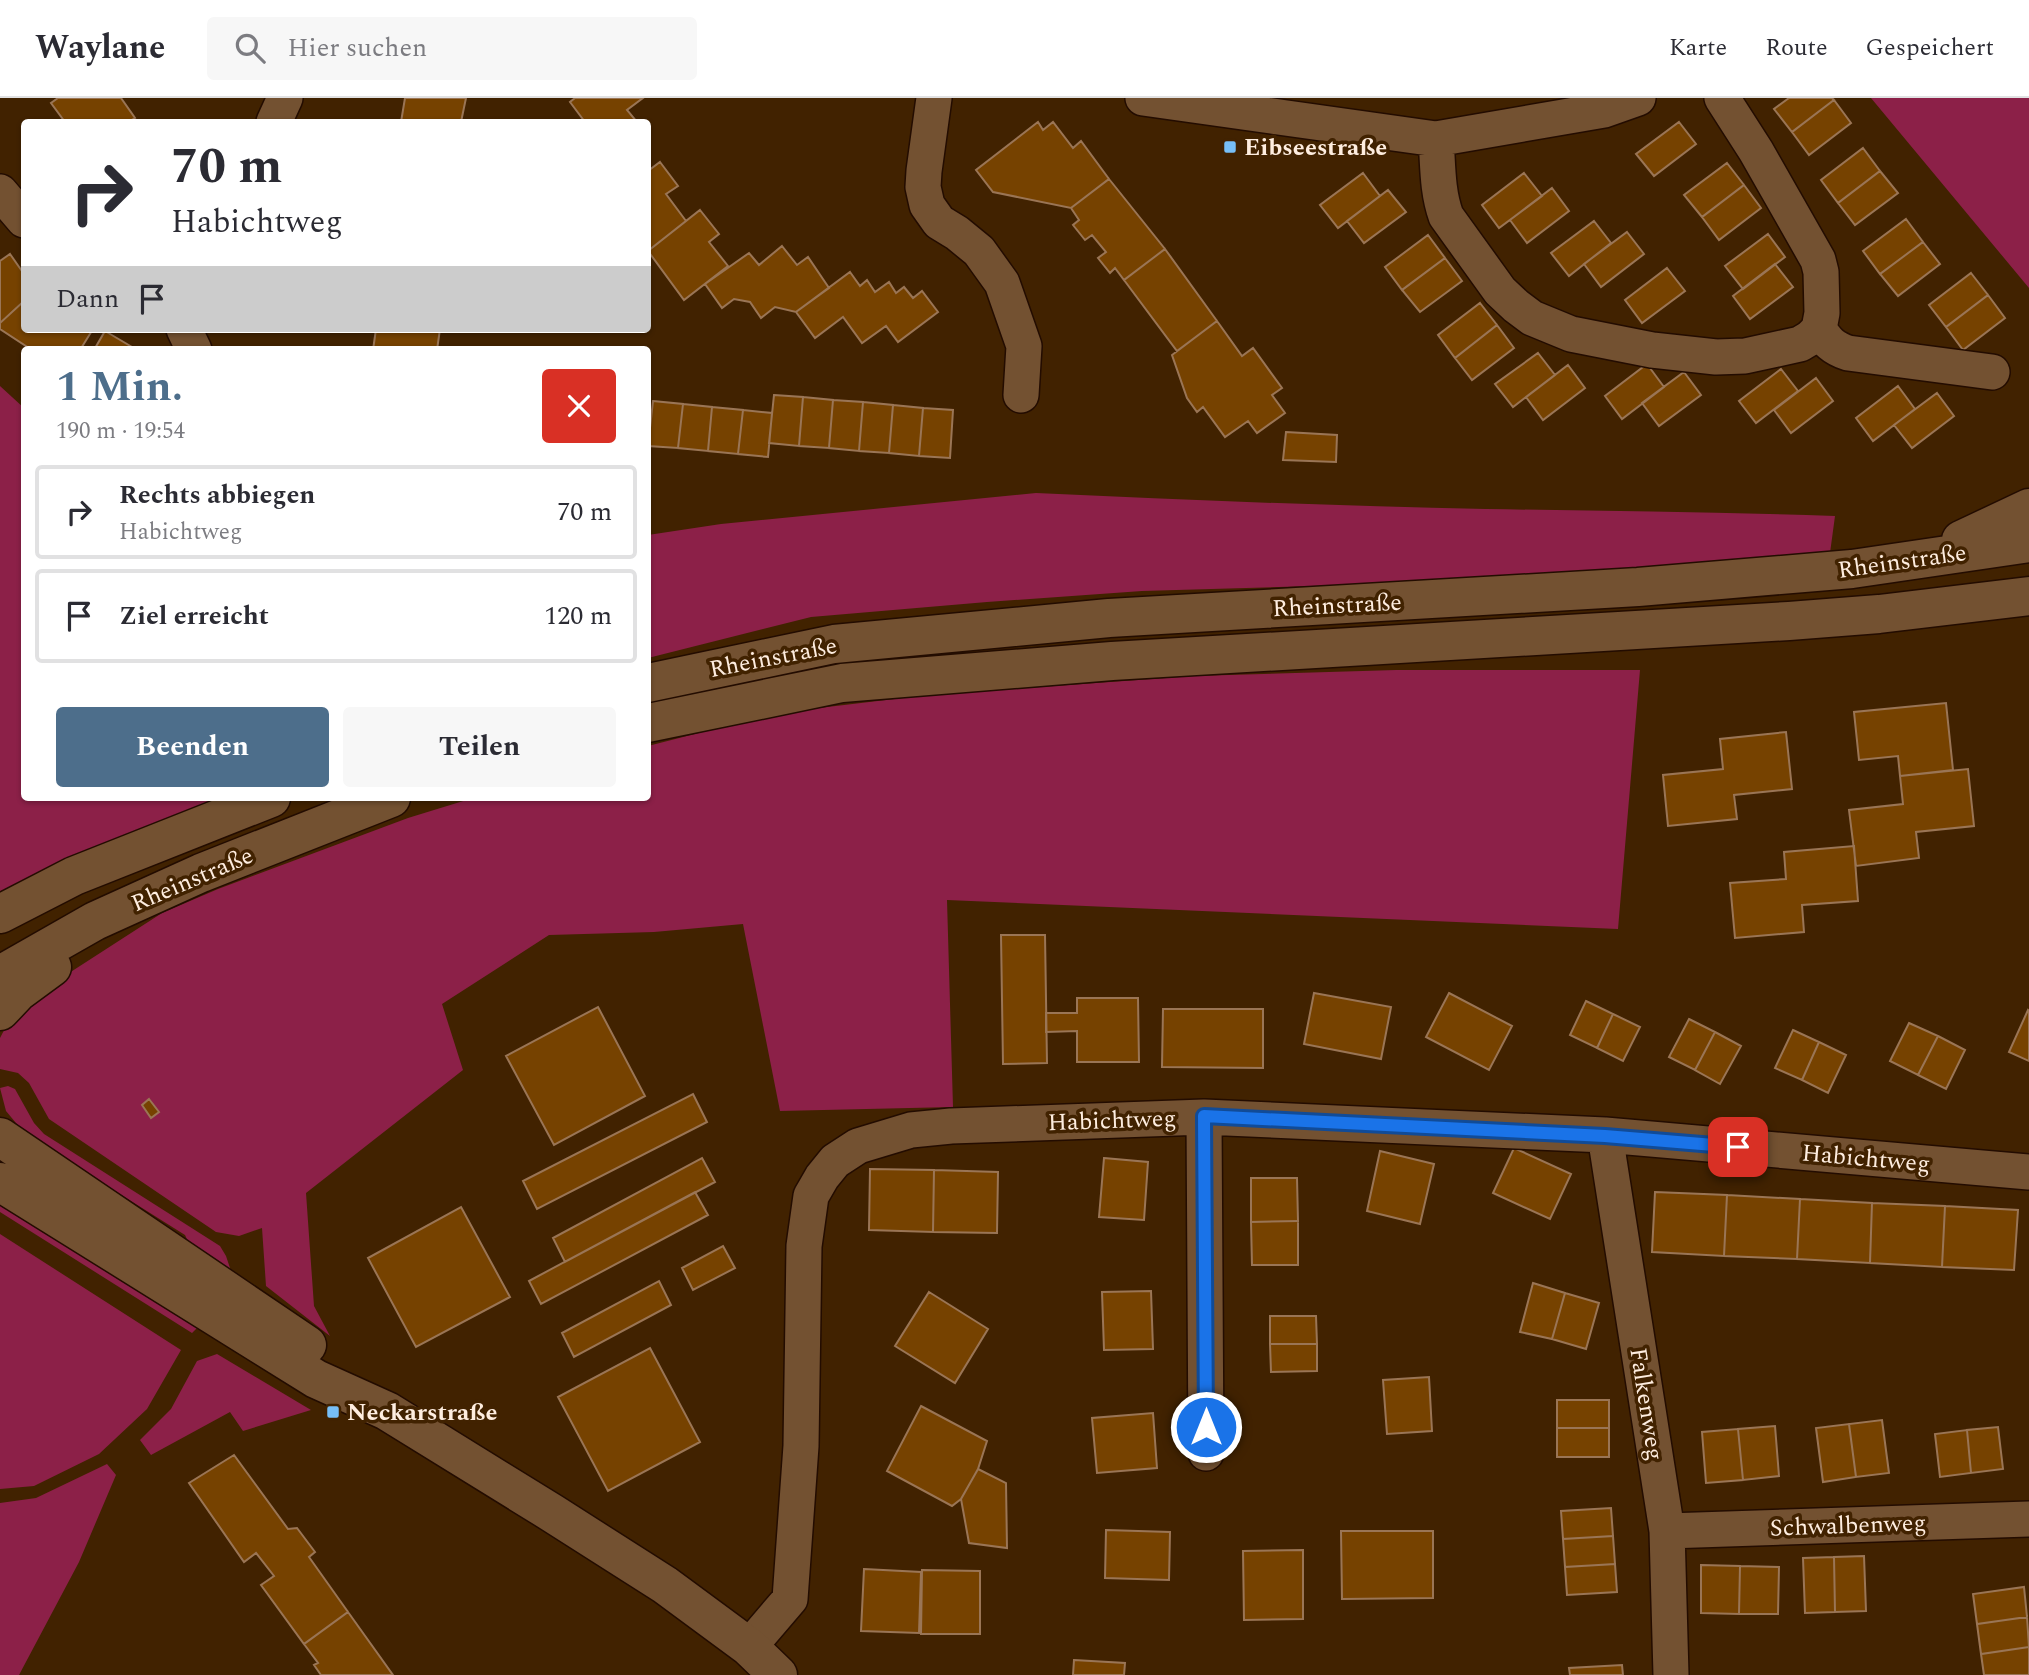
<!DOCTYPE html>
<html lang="de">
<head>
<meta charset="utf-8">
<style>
  :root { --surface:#fff; --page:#f7f7f7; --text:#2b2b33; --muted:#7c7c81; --line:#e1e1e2; --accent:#4d6e8b }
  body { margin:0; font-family:Spectral,serif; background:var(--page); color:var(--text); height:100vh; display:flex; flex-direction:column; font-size:26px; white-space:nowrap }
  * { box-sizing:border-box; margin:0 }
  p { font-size:23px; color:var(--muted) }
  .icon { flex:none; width:38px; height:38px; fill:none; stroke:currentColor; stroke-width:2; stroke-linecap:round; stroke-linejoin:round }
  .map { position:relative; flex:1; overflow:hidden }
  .panel { position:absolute; left:21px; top:248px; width:630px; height:455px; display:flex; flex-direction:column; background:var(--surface); border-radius:7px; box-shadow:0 2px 5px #0004 }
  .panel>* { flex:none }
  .banner { position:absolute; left:21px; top:21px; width:630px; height:214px; border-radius:7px; box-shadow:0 2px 5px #0004; background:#fff; color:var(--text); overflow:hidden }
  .pin { position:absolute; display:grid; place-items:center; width:60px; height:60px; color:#fff; margin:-30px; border-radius:14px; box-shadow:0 4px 10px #0006 }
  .me { position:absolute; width:77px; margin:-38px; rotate:0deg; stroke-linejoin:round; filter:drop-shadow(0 0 5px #0008) }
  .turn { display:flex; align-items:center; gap:24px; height:147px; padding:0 35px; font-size:32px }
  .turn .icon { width:91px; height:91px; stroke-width:2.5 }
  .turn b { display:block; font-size:49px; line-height:60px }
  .then { display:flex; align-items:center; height:66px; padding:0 35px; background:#0003; gap:14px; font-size:26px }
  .round { display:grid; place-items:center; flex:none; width:74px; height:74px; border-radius:7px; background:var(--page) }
  .summary { display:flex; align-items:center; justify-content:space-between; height:119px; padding:0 35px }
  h1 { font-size:42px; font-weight:700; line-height:52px; color:var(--accent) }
  .action { display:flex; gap:14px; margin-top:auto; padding:14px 35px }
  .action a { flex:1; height:80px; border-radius:7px; background:var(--accent); color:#fff; font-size:28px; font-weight:700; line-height:80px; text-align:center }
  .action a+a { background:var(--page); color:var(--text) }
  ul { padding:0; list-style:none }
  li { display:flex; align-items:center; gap:21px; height:94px; margin:0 14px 10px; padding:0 21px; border:4px solid var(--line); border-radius:7px }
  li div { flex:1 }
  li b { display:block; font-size:26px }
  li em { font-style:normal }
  header { display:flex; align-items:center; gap:42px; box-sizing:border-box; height:98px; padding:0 35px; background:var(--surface); border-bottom:2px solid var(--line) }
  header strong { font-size:33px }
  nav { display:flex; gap:38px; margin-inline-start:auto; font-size:24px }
  .search { width:490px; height:63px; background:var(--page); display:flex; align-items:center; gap:18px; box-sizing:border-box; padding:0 24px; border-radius:7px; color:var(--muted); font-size:26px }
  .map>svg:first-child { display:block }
  .green { fill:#8c2048 }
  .building { fill:#764200; stroke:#9a7555; stroke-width:2 }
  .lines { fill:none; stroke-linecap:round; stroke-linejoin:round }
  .street-casing { stroke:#230c00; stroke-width:38 }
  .secondary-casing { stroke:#230c00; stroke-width:41 }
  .street { stroke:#735131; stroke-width:35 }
  .secondary { stroke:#735131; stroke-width:38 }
  .route-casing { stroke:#114b97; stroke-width:18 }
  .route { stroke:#1a73e8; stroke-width:12 }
  .poi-dot { fill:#77bff7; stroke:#412200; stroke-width:2.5 }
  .labels { text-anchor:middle; stroke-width:7; stroke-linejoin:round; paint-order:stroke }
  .poi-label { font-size:24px; font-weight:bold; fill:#feeddf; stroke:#412200; text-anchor:start }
  .street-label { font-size:24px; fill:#feeddf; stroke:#412200 }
</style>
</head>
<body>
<header>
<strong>Waylane</strong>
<div class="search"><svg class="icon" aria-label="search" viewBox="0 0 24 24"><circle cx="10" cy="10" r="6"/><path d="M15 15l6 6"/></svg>Hier suchen</div>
<nav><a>Karte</a><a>Route</a><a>Gespeichert</a></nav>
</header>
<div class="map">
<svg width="2029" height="1577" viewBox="0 0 2029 1577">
  <rect width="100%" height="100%" fill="#412200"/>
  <path class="green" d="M 1871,0 L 2029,0 L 2029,190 Z
    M 0,288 L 24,310 L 24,700 L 229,700 L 0,807 Z
    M 1036,395 C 1186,402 1336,408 1486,411 C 1602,413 1718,414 1835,418 L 1830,455 L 1587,480 L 1142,493 L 987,504 L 811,519 L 648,560 L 648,437 L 721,426 Z
    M 1396,572 L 1640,572 L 1618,831 L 947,802 L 953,1009 L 780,1013 L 743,826 L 654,834 L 549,837 L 442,906 L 463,972 L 306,1095 L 314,1208 L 330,1238 L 266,1188 L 262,1130 L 239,1138 L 216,1134 L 49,1021 L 29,985 L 18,975 L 0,971 L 0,940 L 12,917 L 35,897 L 162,815 L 218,791 L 408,720 L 473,700 L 648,700 L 648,648 L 777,615 L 928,597 L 1194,578 Z
    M 8,988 L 15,991 L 34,1025 L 44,1036 L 220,1148 L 226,1158 L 231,1173 L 198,1165 L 185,1137 L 26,1037 L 6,1013 L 0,990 Z
    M 0,1097 L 202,1225 L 192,1235 L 0,1114 Z
    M 0,1136 L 181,1252 L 147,1311 L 99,1356 L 34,1388 L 0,1391 Z
    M 217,1256 L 311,1312 L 243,1333 L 230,1314 L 151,1357 L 140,1342 L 171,1311 L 197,1263 Z
    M 107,1366 L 116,1377 L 79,1464 L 19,1577 L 0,1577 L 0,1405 L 36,1400 Z"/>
  <path class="building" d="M 58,0 L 121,0 L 135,20 L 128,24 L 65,24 L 51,5 Z
    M 405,0 L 466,0 L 461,24 L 401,24 Z
    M 575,0 L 643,0 L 627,12 L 637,24 L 585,24 L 570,4 Z
    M 1789,0 L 1832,0 L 1834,2 L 1792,34 L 1774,11 Z
    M 1834,2 L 1851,25 L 1809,57 L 1792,34 Z
    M 1038,24 L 1043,32 L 1053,24 L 1073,50 L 1081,43 L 1109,81 L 1071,110 L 993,94 L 976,72 Z
    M 1679,24 L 1696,46 L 1654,78 L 1636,56 Z
    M 1863,50 L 1880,73 L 1838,105 L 1821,82 Z
    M 660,64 L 678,88 L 666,96 L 686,123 L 648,153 L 648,73 Z
    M 1727,65 L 1744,87 L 1702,119 L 1684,97 Z
    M 1880,73 L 1898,95 L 1855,127 L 1838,105 Z
    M 1363,75 L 1380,98 L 1338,130 L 1320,107 Z
    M 1524,75 L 1542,98 L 1499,130 L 1482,107 Z
    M 1109,81 L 1165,151 L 1124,182 L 1115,170 L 1110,175 L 1098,160 L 1106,154 L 1092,137 L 1085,142 L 1073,127 L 1079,122 L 1071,110 Z
    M 1744,87 L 1761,110 L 1719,142 L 1702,119 Z
    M 1552,90 L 1569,113 L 1527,145 L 1510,122 Z
    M 1388,92 L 1406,114 L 1364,145 L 1347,123 Z
    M 700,112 L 719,136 L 709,144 L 728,168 L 684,202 L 648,153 Z
    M 1906,121 L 1923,144 L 1880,176 L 1863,153 Z
    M 1594,123 L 1611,145 L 1569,178 L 1551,155 Z
    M 1627,134 L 1644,156 L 1601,189 L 1584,166 Z
    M 1768,136 L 1785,159 L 1743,191 L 1725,168 Z
    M 1428,137 L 1445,160 L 1402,192 L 1385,169 Z
    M 1923,144 L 1940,166 L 1898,198 L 1880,176 Z
    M 782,148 L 797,167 L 808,159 L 829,190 L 796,214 L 775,209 L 761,220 L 750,204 L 734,201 L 722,210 L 705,186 L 749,155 L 759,167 Z
    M 1165,151 L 1217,223 L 1177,253 L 1124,182 Z
    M 10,156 L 24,176 L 24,203 L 0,225 L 0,163 Z
    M 1445,160 L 1462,183 L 1420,214 L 1402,192 Z
    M 1775,166 L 1793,189 L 1750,221 L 1733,198 Z
    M 1667,170 L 1685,193 L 1642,225 L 1625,202 Z
    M 850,174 L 860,188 L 867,182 L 875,194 L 889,184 L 896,195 L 904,189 L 913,200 L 922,193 L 938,214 L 898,244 L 886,228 L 862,245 L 843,219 L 815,240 L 796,214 Z
    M 1971,175 L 1988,197 L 1946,229 L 1929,207 Z
    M 1988,197 L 2005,220 L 1963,252 L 1946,229 Z
    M 24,203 L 24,231 L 93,231 L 80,252 L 32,252 L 0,231 L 0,225 Z
    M 1480,205 L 1497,227 L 1455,260 L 1438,237 Z
    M 1217,223 L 1242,258 L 1253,250 L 1282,290 L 1272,297 L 1285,315 L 1257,335 L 1248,323 L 1225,339 L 1203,309 L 1197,314 L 1187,300 L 1172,257 Z
    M 1497,227 L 1514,250 L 1472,282 L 1455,260 Z
    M 376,231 L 440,231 L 437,252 L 373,252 Z
    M 105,233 L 137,252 L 94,252 Z
    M 1538,255 L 1555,277 L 1513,309 L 1495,286 Z
    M 1647,266 L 1664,289 L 1622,321 L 1605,298 Z
    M 1568,267 L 1585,290 L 1543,322 L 1526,299 Z
    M 1781,271 L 1798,293 L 1756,325 L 1739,303 Z
    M 1684,274 L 1701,297 L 1659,328 L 1642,305 Z
    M 1816,280 L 1833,303 L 1791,335 L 1774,312 Z
    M 1898,288 L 1915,311 L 1873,343 L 1856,320 Z
    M 1937,295 L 1954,318 L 1912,350 L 1894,327 Z
    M 774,297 L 803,299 L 799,348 L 769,345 Z
    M 803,299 L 833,302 L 829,350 L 799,348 Z
    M 833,302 L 863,304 L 859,353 L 829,350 Z
    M 653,303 L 683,306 L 678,350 L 648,348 Z
    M 863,304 L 893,307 L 889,355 L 859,353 Z
    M 683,306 L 712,309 L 708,353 L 678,350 Z
    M 893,307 L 923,310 L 919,358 L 889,355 Z
    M 712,309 L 743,312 L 738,356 L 708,353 Z
    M 923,310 L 953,312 L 950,360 L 919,358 Z
    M 743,312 L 772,315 L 768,359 L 738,356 Z
    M 1286,334 L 1337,337 L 1336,364 L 1283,362 Z
    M 1946,605 L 1953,672 L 1900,678 L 1898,658 L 1859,662 L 1854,614 Z
    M 1786,634 L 1792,691 L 1734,697 L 1737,721 L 1668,728 L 1663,677 L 1723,671 L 1720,641 Z
    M 1968,671 L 1974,728 L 1916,734 L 1919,760 L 1856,768 L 1849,712 L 1903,706 L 1900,678 Z
    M 1854,748 L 1858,803 L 1802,807 L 1804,834 L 1735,840 L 1730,785 L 1786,781 L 1784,754 Z
    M 1001,837 L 1045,837 L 1047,965 L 1003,966 Z
    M 1314,895 L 1391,909 L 1381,961 L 1304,946 Z
    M 1449,895 L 1512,928 L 1489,972 L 1426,939 Z
    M 1077,900 L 1138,900 L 1139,964 L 1077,964 L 1077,933 L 1046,934 L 1046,915 L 1077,915 Z
    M 1586,903 L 1613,916 L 1597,950 L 1570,937 Z
    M 598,909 L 645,998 L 554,1047 L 506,958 Z
    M 1163,911 L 1263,911 L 1263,970 L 1162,969 Z
    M 2028,912 L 2029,913 L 2029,963 L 2009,954 Z
    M 1613,916 L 1640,929 L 1623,963 L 1597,950 Z
    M 1689,921 L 1715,934 L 1695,972 L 1669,959 Z
    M 1909,925 L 1938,938 L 1918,977 L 1890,963 Z
    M 1793,932 L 1819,944 L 1802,982 L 1775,970 Z
    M 1715,934 L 1741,948 L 1720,986 L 1695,972 Z
    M 1938,938 L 1965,952 L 1946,991 L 1918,977 Z
    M 1819,944 L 1846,957 L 1828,995 L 1802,982 Z
    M 693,996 L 707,1024 L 537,1111 L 523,1083 Z
    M 149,1001 L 159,1014 L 151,1020 L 142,1007 Z
    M 1514,1050 L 1571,1076 L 1550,1121 L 1493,1095 Z
    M 1380,1053 L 1434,1066 L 1420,1126 L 1367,1113 Z
    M 702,1060 L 715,1084 L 565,1164 L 553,1140 Z
    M 1104,1060 L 1148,1064 L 1144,1122 L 1099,1119 Z
    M 870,1071 L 934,1072 L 933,1134 L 869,1132 Z
    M 934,1072 L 998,1074 L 997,1135 L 933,1134 Z
    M 1251,1080 L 1297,1080 L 1298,1123 L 1251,1124 Z
    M 695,1094 L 708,1117 L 541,1206 L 529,1183 Z
    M 1655,1094 L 1727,1097 L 1724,1158 L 1652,1154 Z
    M 1727,1097 L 1800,1101 L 1797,1161 L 1724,1158 Z
    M 1800,1101 L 1872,1105 L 1870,1165 L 1797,1161 Z
    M 1872,1105 L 1945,1108 L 1942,1169 L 1870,1165 Z
    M 1945,1108 L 2018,1112 L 2014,1172 L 1942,1169 Z
    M 461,1109 L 510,1199 L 416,1249 L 368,1160 Z
    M 1298,1123 L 1298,1167 L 1252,1167 L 1251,1124 Z
    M 723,1148 L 735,1170 L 693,1192 L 682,1170 Z
    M 659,1183 L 671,1207 L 574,1259 L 562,1235 Z
    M 1533,1185 L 1565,1195 L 1552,1241 L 1520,1234 Z
    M 1151,1193 L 1153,1251 L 1104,1252 L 1102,1194 Z
    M 929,1194 L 988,1231 L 955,1285 L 895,1248 Z
    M 1565,1195 L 1599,1205 L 1586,1251 L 1552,1241 Z
    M 1270,1218 L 1316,1218 L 1317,1246 L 1270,1246 Z
    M 1270,1246 L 1317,1246 L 1317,1273 L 1271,1274 Z
    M 650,1250 L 700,1344 L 608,1393 L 558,1299 Z
    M 1429,1279 L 1432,1333 L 1387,1336 L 1383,1282 Z
    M 1557,1302 L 1609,1302 L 1609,1330 L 1557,1330 Z
    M 921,1308 L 987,1343 L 978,1371 L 961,1401 L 952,1408 L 887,1373 Z
    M 1153,1315 L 1157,1370 L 1097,1375 L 1092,1320 Z
    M 1882,1322 L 1889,1375 L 1856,1379 L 1849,1326 Z
    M 1849,1326 L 1856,1379 L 1823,1384 L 1816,1330 Z
    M 1775,1328 L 1779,1378 L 1743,1382 L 1738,1331 Z
    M 1998,1329 L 2003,1371 L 1971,1375 L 1967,1332 Z
    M 1557,1330 L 1609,1330 L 1609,1359 L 1557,1359 Z
    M 1738,1331 L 1743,1382 L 1706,1385 L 1702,1334 Z
    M 1967,1332 L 1971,1375 L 1940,1379 L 1935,1336 Z
    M 234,1357 L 288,1431 L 297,1430 L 315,1454 L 309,1459 L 348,1514 L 304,1546 L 261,1487 L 274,1478 L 256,1455 L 244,1464 L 189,1385 Z
    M 978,1371 L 1006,1385 L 1007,1450 L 969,1445 L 961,1401 Z
    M 1611,1410 L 1613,1438 L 1563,1441 L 1561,1413 Z
    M 1106,1432 L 1170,1434 L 1169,1482 L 1105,1480 Z
    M 1341,1433 L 1433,1433 L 1433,1500 L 1342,1501 Z
    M 1613,1438 L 1615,1466 L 1565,1469 L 1563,1441 Z
    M 1303,1452 L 1303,1521 L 1244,1522 L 1243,1453 Z
    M 1864,1458 L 1866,1513 L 1835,1514 L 1834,1459 Z
    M 1834,1459 L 1835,1514 L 1805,1515 L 1803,1460 Z
    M 1615,1466 L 1617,1494 L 1567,1497 L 1565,1469 Z
    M 1701,1467 L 1740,1468 L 1739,1516 L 1701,1515 Z
    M 1740,1468 L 1779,1469 L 1778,1516 L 1739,1516 Z
    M 864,1471 L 921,1474 L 919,1535 L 861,1533 Z
    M 922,1472 L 980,1473 L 980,1536 L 921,1536 Z
    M 2024,1489 L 2027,1519 L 1977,1526 L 1973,1496 Z
    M 348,1514 L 393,1577 L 321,1577 L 314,1567 L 318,1565 L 304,1546 Z
    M 2027,1519 L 2029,1549 L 1981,1556 L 1977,1526 Z
    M 2029,1549 L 2029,1577 L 1984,1577 L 1981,1556 Z
    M 1074,1562 L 1125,1565 L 1124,1577 L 1073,1577 Z
    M 1622,1567 L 1623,1577 L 1570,1577 L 1569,1570 Z"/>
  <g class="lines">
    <defs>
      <path id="street" d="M 934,0 L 924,73 L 923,89 L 927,107 L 939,124 L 957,135 L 979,153 L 1002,185 L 1024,248 L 1021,297
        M 1143,0 L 1436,41 L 1604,12 L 1638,0
        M 274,24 L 285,0
        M 1436,41 C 1438,67 1437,93 1446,118 L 1500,193 L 1516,208 L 1532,220 L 1571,236 L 1652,252 L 1716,259 L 1745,258 L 1800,246 L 1810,240 L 1819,231 L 1822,215 L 1821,174 L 1818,162 L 1756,53 L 1722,0
        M 0,94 L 24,122
        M 184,231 L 194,252
        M 1819,231 C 1827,244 1833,250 1848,255 L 1992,274
        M 1204,1019 L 1206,1355
        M 1605,1037 L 1667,1433 L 1671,1577
        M 1667,1433 L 2029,1421
        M 749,1549 L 790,1501 L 801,1348 L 804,1148 L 811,1098 L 822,1079 L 835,1063 L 858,1048 L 911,1032 L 951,1028 L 1204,1019 L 1605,1037 L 2029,1074"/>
      <path id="secondary" d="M 1961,442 L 2029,410
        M 648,585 L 834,546 L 1109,520 L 1638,489 L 1852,471 L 2029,445
        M 648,625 L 842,585 L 1112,563 L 1789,523 L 1879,516 L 2029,498
        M 0,816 L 74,778 L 271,700
        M 0,877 L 95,823 L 201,775 L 391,700
        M 0,913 L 18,894 L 52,869
        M 0,1039 L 307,1247
        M 0,1084 L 316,1281 L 387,1313 L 552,1415 L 665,1487 L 749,1549 L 778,1577"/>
    </defs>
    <use href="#street" class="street-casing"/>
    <use href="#secondary" class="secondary-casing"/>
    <use href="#street" class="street"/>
    <use href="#secondary" class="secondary"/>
  </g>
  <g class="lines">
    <defs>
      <path id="route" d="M 1206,1329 L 1204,1018 L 1605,1038 L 1738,1049"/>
    </defs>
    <use href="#route" class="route-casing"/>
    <use href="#route" class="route"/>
  </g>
  <g class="poi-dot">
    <rect x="1223" y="42" width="14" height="14" rx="3.5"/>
    <rect x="326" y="1307" width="14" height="14" rx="3.5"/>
  </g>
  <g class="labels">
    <g class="poi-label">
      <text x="1244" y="57">Eibseestraße</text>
      <text x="347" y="1322">Neckarstraße</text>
    </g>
    <g class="street-label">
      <text transform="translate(1902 463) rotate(-8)" y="8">Rheinstraße</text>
      <text transform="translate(1337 507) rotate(-3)" y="8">Rheinstraße</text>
      <text transform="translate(773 559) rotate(-11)" y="8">Rheinstraße</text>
      <text transform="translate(192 781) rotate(-23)" y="8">Rheinstraße</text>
      <text transform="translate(1112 1022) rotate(-2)" y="8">Habichtweg</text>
      <text transform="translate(1866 1060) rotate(5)" y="8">Habichtweg</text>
      <text transform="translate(1647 1306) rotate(81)" y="8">Falkenweg</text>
      <text transform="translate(1848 1427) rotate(-2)" y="8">Schwalbenweg</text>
    </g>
  </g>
</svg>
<div class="pin" style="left:1738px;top:1049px;background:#d93025"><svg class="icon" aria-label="arrive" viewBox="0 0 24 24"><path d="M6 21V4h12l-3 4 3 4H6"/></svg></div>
<svg class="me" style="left:1206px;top:1329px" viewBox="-20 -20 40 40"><circle r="17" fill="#1a73e8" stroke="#fff" stroke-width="3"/><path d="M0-11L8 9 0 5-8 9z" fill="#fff"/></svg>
<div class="banner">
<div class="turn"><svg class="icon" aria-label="right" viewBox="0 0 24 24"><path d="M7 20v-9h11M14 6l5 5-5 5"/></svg><div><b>70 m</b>Habichtweg</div></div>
<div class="then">Dann<svg class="icon" aria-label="arrive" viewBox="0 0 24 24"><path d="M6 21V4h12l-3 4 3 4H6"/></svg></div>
</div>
<section class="panel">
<div class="summary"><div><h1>1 Min.</h1><p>190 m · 19:54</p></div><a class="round" style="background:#d93025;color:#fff"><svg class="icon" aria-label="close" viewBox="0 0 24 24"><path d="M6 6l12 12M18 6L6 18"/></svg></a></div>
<ul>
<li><svg class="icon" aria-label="right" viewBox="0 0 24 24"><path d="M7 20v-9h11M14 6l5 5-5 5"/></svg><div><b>Rechts abbiegen</b><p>Habichtweg</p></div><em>70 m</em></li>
<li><svg class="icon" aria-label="arrive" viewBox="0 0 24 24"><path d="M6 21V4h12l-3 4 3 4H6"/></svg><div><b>Ziel erreicht</b></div><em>120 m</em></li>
</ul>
<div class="action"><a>Beenden</a><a>Teilen</a></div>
</section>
</div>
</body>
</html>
